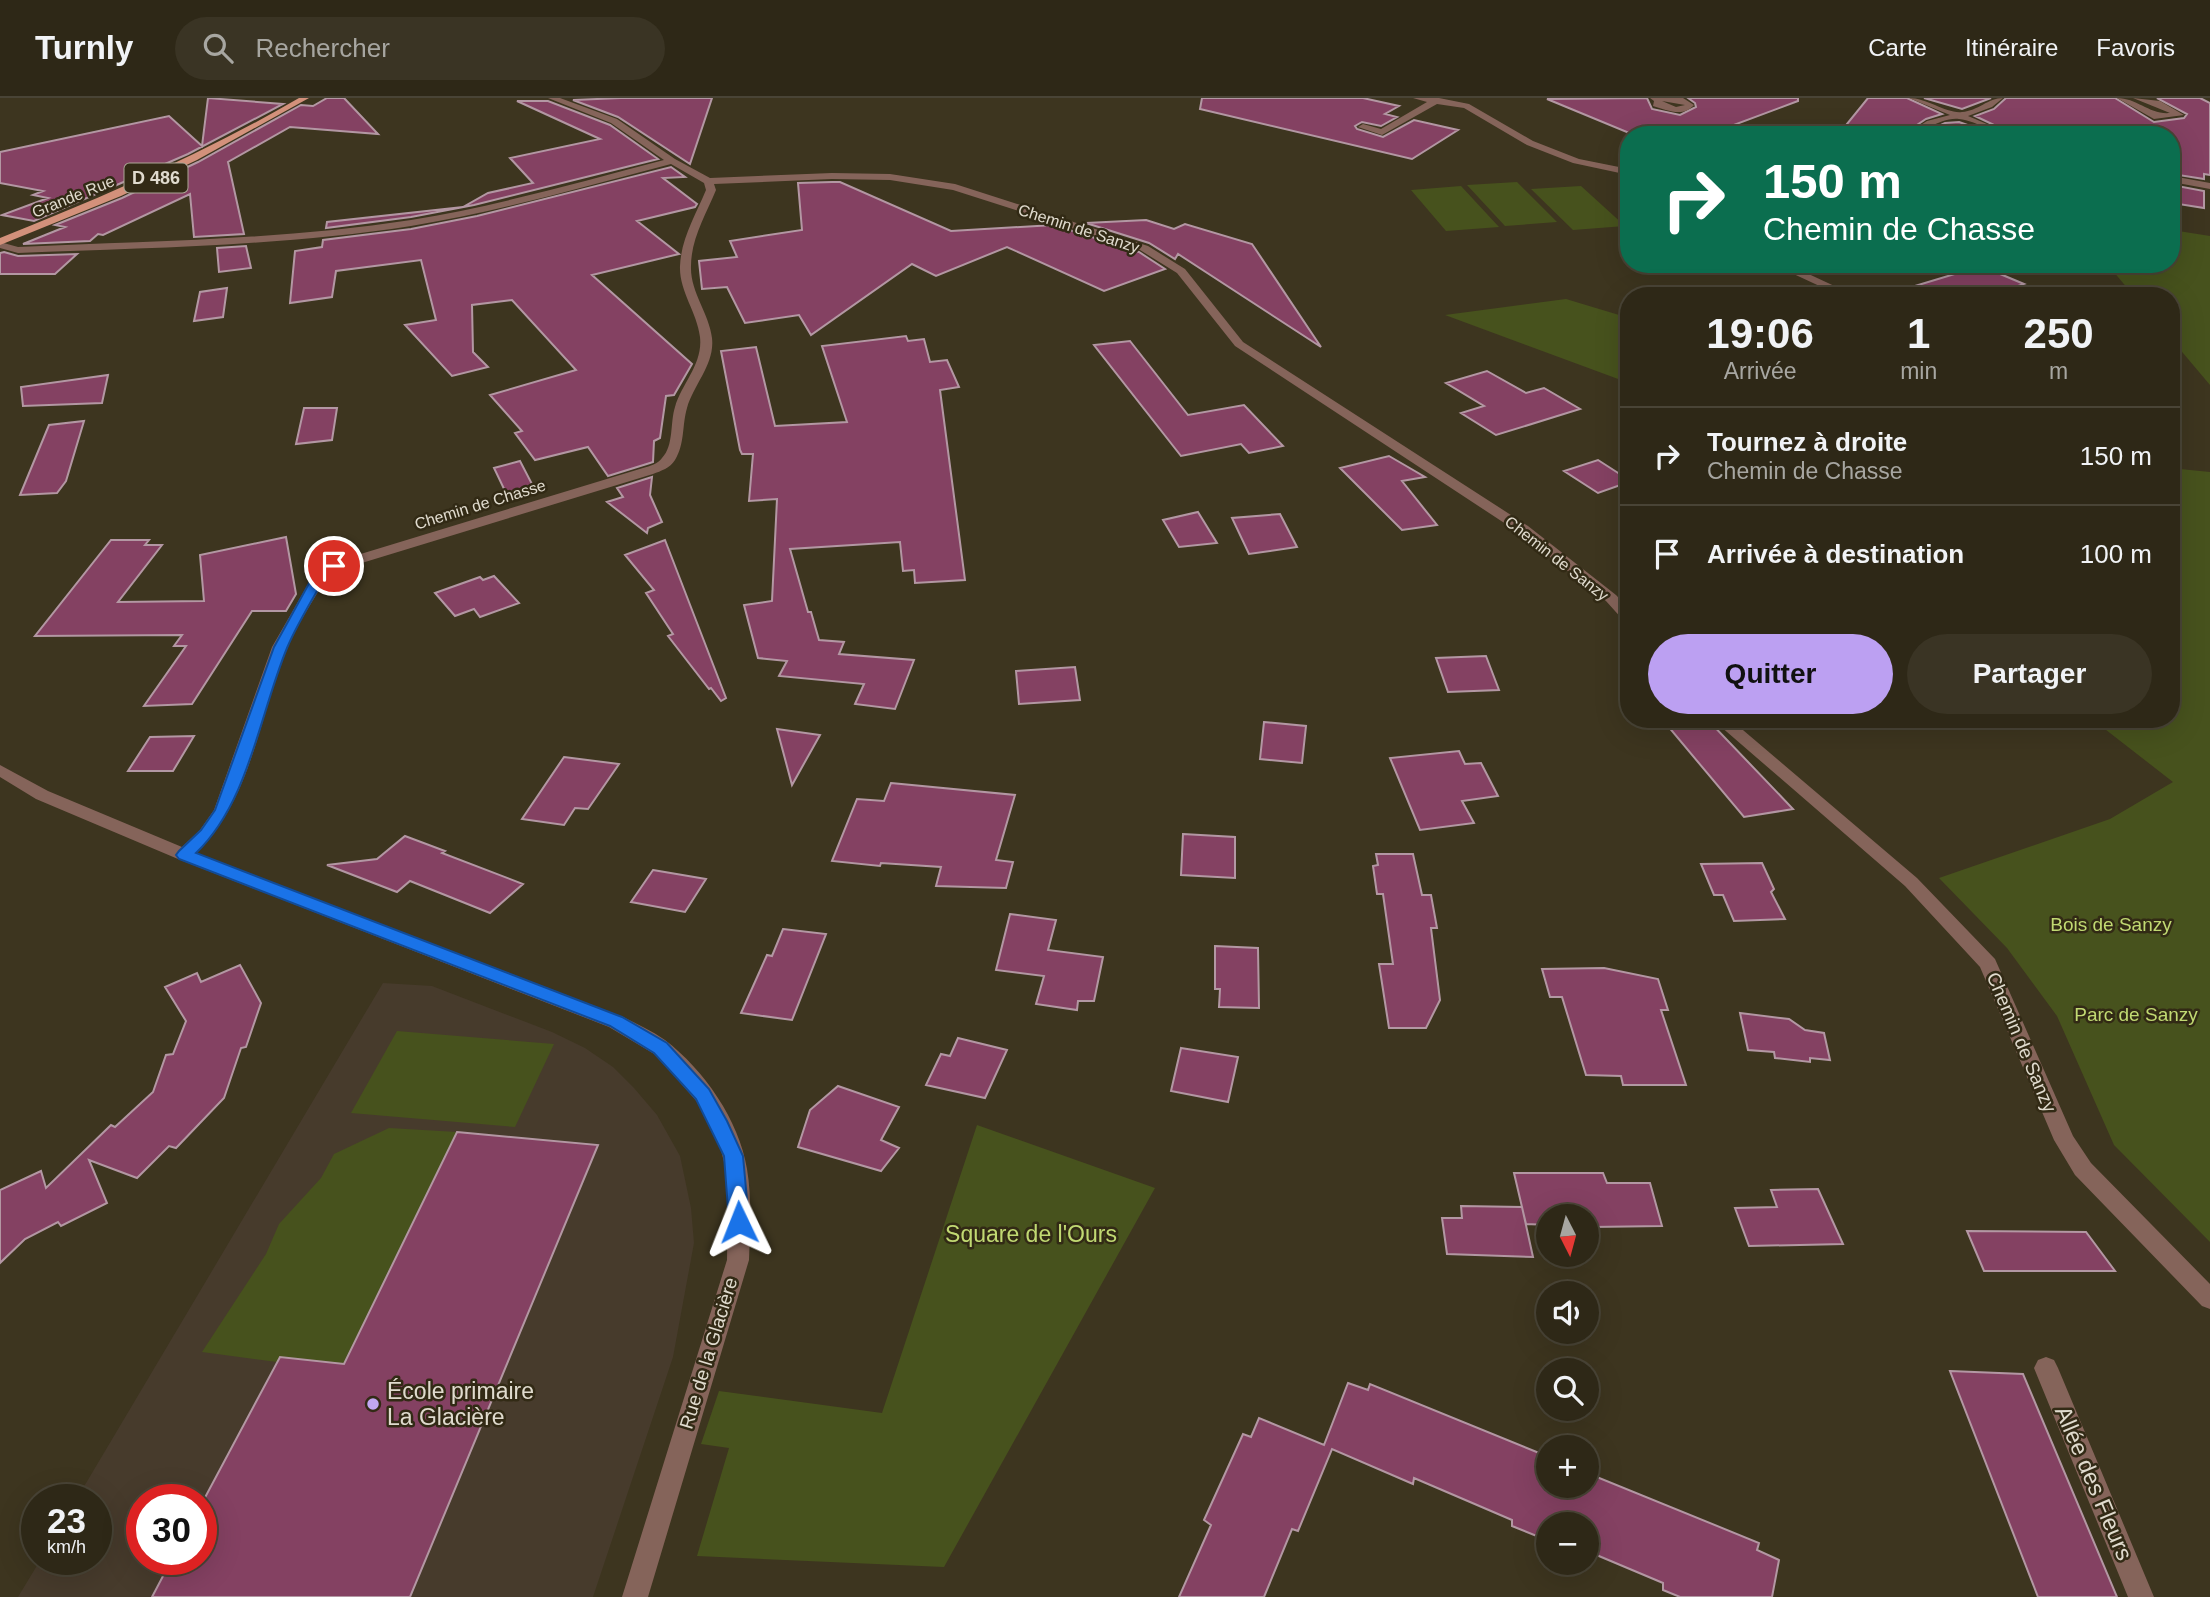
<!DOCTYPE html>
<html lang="fr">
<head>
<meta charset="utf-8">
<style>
  :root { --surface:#2e2817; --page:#3a3424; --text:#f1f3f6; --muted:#a7a6a1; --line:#494436; --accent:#bca0f2 }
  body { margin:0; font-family:Helvetica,sans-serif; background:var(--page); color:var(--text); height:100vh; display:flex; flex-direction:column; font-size:26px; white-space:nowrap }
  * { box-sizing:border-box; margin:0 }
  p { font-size:23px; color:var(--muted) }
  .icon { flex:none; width:38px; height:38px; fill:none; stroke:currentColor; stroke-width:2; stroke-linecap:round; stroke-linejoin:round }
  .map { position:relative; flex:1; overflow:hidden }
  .panel { position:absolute; left:1620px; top:189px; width:560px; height:441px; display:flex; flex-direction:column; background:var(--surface); border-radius:28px; box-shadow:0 7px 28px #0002,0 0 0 2px var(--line) }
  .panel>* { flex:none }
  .hud { position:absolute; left:1620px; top:28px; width:560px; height:147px; border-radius:28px; box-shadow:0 7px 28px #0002,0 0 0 2px var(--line); background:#0b6e4f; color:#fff; overflow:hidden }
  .needle { width:46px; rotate:174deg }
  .tools { position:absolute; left:1536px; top:1106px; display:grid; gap:14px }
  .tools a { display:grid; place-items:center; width:63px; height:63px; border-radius:50%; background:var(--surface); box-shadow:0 7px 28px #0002,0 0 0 2px var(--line); font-size:35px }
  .speed { position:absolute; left:21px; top:1386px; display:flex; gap:14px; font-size:35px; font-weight:700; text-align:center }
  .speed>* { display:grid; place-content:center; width:91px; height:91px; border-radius:50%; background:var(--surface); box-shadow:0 7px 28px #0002,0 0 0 2px var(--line); line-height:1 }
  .speed small { font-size:18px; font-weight:400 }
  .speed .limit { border:10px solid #d22; background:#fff; color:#111 }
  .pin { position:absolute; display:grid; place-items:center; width:60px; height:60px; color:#fff; margin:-30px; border:4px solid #fff; border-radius:50%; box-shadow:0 2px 7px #0007 }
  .me { position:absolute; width:77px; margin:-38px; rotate:358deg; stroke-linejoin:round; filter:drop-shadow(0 0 5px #0008) }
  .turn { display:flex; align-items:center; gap:24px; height:147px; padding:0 28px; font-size:32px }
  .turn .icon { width:91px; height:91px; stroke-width:2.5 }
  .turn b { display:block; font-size:49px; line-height:60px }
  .eta { display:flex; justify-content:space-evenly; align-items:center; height:119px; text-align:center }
  .eta b { font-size:42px; font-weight:600; line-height:49px }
  .cta { display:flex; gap:14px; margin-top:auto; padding:14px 28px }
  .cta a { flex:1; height:80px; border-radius:42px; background:var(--accent); color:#111; font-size:28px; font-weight:600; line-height:80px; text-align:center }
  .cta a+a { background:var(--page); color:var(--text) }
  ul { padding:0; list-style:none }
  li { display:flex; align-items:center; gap:21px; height:98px; padding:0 28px; border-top:2px solid var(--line) }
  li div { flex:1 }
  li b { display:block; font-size:26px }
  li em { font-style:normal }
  header { display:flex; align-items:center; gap:42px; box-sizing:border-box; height:98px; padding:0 35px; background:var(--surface); border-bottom:2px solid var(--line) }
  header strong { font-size:33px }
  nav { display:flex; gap:38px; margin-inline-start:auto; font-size:24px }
  .search { width:490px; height:63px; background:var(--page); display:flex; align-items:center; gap:18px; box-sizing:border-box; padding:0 24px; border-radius:38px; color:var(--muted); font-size:26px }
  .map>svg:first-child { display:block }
  .education { fill:#473b2c; fill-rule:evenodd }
  .green { fill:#47521d }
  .building { fill:#844162; stroke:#b397a3; stroke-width:2 }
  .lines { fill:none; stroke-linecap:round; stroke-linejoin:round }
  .street { fill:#85645a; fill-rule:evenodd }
  .primary { fill:#d3917b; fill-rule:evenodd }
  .route { fill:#1a73e8; stroke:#114b97; stroke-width:2 }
  .poi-dot { fill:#c2a7f2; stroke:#322a15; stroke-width:2.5 }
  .labels { text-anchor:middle; stroke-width:5; stroke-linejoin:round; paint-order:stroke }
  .far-street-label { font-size:16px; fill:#e0dbce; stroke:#322a15 }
  .shield { fill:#322a15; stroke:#aca696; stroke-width:2 }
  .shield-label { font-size:18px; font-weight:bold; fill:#e0dbce }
  .park-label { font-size:19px; fill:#c1d972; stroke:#322a15 }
  .street-label { font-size:19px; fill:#e0dbce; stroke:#322a15 }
  .near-park-label { font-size:23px; fill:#c1d972; stroke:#322a15 }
  .near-poi-label { font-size:23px; fill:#e0dbce; stroke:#322a15; text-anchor:start }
  .near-street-label { font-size:23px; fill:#e0dbce; stroke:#322a15 }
</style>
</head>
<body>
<header>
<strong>Turnly</strong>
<div class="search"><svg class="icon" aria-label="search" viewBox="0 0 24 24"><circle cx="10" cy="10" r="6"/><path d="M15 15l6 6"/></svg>Rechercher</div>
<nav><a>Carte</a><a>Itinéraire</a><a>Favoris</a></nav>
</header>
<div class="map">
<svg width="2210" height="1499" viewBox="0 0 2210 1499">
  <rect width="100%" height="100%" fill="#3d351f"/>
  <path class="education" d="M 383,885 L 432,888 L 552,934 L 585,950 L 613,969 L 634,990 L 657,1017 L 680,1058 L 691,1110 L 694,1145 L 673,1259 L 593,1499 L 18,1499 L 41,1461 L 96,1461 L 96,1402 L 76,1402 ZM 142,1402 L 201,1402 L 201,1461 L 142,1461 Z"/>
  <path class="green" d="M 1517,84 L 1557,124 L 1505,128 L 1467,87 Z
    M 1461,88 L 1499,129 L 1446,133 L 1411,92 Z
    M 1581,88 L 1625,128 L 1573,132 L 1531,91 Z
    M 2172,132 L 2210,138 L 2210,287 L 2172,242 L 2172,198 L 2134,198 L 2107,166 L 2172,166 Z
    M 1566,201 L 1629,220 L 1629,285 L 1445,217 Z
    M 2172,361 L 2180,371 L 2210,374 L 2210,1144 L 2114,1047 L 2057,918 L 2007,850 L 1939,780 L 2110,721 L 2173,684 L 2092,621 L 2172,621 Z
    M 397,933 L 554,946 L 515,1029 L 351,1015 Z
    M 977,1027 L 1155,1090 L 944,1469 L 697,1458 L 729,1350 L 701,1346 L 719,1293 L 882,1315 Z
    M 389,1030 L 457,1034 L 344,1266 L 280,1259 L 277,1264 L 202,1254 L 266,1156 L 279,1126 L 321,1080 L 334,1056 Z"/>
  <path class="building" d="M 208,0 L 283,6 L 188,56 L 34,123 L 2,117 L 48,100 L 33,97 L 43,93 L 0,85 L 0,54 L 169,18 L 202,48 Z
    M 327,0 L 344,0 L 378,36 L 290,29 L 228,64 L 244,136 L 194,139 L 190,96 L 103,137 L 98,136 L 90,143 L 23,146 L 65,129 L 55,127 L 122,100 L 198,64 L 301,7 L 313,8 Z
    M 621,0 L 712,0 L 690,66 L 618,19 L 573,2 Z
    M 1202,0 L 1363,0 L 1399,8 L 1385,16 L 1397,19 L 1381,28 L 1362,24 L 1355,28 L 1357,31 L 1383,39 L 1414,22 L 1458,32 L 1412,61 L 1200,11 Z
    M 1647,0 L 1652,11 L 1680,17 L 1696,9 L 1695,5 L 1688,0 L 1798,0 L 1798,3 L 1707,37 L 1634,37 L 1547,1 Z
    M 1868,0 L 1907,0 L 1942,16 L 1926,21 L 1902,37 L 1838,37 Z
    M 1924,0 L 1991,0 L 1962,11 Z
    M 2006,0 L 2115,0 L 2154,24 L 2184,20 L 2187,16 L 2157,0 L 2200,0 L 2210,5 L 2210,77 L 2204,76 L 2204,81 L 2172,76 L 2172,37 L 2015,37 L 1975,18 L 1994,11 Z
    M 517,3 L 548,3 L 610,27 L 658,61 L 474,107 L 411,119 L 326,130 L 327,124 L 463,109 L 488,95 L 533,85 L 510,60 L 600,41 Z
    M 1959,24 L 1996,37 L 1919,37 L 1945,25 Z
    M 671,69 L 685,79 L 663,80 L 697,106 L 695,109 L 637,123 L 679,156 L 592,177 L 692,266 L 674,297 L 666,298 L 660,340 L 654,343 L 653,364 L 650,365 L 608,378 L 588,349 L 535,362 L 515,335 L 522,333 L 490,297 L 576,272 L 512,202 L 472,207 L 473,254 L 488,269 L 452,278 L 405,227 L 436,222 L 421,162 L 336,173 L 332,199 L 290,205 L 295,153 L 322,149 L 323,142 L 411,131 L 477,118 Z
    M 832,84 L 840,84 L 951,133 L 1054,127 L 1139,154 L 1165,171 L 1104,193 L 1007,149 L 936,178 L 912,166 L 811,237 L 799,217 L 745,225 L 727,189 L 702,191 L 699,163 L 737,159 L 730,143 L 802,132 L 798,85 Z
    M 2172,87 L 2204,93 L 2204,110 L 2172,105 Z
    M 1146,122 L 1174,131 L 1185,126 L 1252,146 L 1321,249 L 1178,156 L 1175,161 L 1149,145 L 1086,125 Z
    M 246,148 L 251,170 L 219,174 L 217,150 Z
    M 4,154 L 18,158 L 77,156 L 55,176 L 0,176 L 0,155 Z
    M 1981,168 L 2024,186 L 1988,198 L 1906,198 L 1905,191 Z
    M 227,190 L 223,219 L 194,223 L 200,194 Z
    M 906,238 L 908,243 L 924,241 L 930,264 L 947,262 L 959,289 L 940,292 L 965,482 L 915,485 L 914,472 L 903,473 L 900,444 L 790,451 L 808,514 L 811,514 L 819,542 L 844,544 L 839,556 L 914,562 L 895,611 L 855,606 L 864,586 L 779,578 L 787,563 L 758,560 L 744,507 L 772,503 L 777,401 L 749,403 L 753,356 L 742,356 L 740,352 L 721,253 L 756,249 L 775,328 L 847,324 L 822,248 Z
    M 1130,243 L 1188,317 L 1244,307 L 1283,348 L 1249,355 L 1241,346 L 1181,358 L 1094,247 Z
    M 1487,273 L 1526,295 L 1544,290 L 1580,311 L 1496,337 L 1461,315 L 1484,308 L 1446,285 Z
    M 108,277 L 102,305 L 23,308 L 21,289 Z
    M 304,310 L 337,310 L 332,342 L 296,346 Z
    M 84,323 L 66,383 L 57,395 L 20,397 L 49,327 Z
    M 1389,358 L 1425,379 L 1402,383 L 1437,427 L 1402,432 L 1340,370 Z
    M 1598,362 L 1629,382 L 1629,384 L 1598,395 L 1564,373 Z
    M 520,363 L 533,388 L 506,395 L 494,370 Z
    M 652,379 L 650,397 L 662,424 L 648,430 L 647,435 L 607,404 L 623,399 L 617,390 Z
    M 1198,414 L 1217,445 L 1179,449 L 1163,422 Z
    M 1280,416 L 1297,449 L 1249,456 L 1232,420 Z
    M 286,439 L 296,496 L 286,513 L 252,513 L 192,606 L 144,608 L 186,548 L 174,548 L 182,537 L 35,538 L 111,442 L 149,442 L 145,447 L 162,447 L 118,504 L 204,503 L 200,457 Z
    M 665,442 L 726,600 L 721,603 L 711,590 L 709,591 L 668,538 L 673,536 L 646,495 L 654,492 L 625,457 Z
    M 494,478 L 519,505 L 480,519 L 474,511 L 455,518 L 435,495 L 480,479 L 483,482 Z
    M 1486,558 L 1499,592 L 1448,594 L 1436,560 Z
    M 1075,569 L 1080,602 L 1019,606 L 1016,573 Z
    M 1662,621 L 1707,621 L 1793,711 L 1744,719 Z
    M 1264,624 L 1306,628 L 1302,665 L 1260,661 Z
    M 777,631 L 820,637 L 792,687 Z
    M 194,638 L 173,673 L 128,673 L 150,639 Z
    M 1459,653 L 1465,666 L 1481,665 L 1498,698 L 1462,703 L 1474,725 L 1420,732 L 1390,660 Z
    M 564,659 L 619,666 L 588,711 L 575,710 L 564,727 L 522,721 Z
    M 891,685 L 1015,697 L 996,762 L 1013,764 L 1006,790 L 936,788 L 941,769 L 881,765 L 880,768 L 832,763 L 857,701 L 884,703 Z
    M 1183,736 L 1235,739 L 1235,780 L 1181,777 Z
    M 405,738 L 445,753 L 442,755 L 523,786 L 490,815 L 410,783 L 397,794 L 327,767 L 377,761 Z
    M 1376,756 L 1413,756 L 1422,797 L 1431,797 L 1437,830 L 1431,830 L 1440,902 L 1426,930 L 1389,930 L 1379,866 L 1393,866 L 1383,796 L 1377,796 L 1373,768 L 1378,767 Z
    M 1762,765 L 1774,791 L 1771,794 L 1785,821 L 1734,823 L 1723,797 L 1714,797 L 1701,766 Z
    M 653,772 L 706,781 L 685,814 L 631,804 Z
    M 1010,816 L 1056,822 L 1048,852 L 1103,859 L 1094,903 L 1078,903 L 1077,912 L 1036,906 L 1044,878 L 996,872 Z
    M 783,831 L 826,836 L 792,922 L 741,915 L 767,857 L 772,858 Z
    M 1215,848 L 1258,850 L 1259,910 L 1219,909 L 1220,891 L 1215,891 Z
    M 240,867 L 261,905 L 246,949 L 241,950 L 224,1000 L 176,1050 L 169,1048 L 137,1080 L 89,1062 L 107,1105 L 61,1128 L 58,1124 L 25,1141 L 0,1165 L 0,1092 L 41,1073 L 46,1090 L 111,1027 L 115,1029 L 153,994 L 166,957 L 173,956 L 186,923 L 165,889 L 197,875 L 201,884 Z
    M 1604,870 L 1658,881 L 1668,912 L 1661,912 L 1686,987 L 1623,987 L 1621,978 L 1586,977 L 1562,899 L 1550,899 L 1542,871 Z
    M 1740,915 L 1789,921 L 1805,932 L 1824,935 L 1830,962 L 1810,960 L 1810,964 L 1775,960 L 1774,954 L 1748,952 Z
    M 958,940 L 1007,952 L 985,1000 L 926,987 L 941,956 L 950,958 Z
    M 1181,950 L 1238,959 L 1228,1004 L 1171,993 Z
    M 838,988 L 899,1009 L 881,1042 L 899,1050 L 881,1073 L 798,1049 L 810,1012 Z
    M 457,1034 L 598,1047 L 410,1499 L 152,1499 L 172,1461 L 201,1461 L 201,1407 L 280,1259 L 344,1266 Z
    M 1514,1075 L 1603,1075 L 1607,1085 L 1650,1085 L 1662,1128 L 1591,1129 L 1587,1128 L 1587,1118 L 1549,1118 L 1549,1127 L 1526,1126 Z
    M 1818,1091 L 1843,1146 L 1749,1148 L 1735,1110 L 1777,1109 L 1771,1092 Z
    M 1461,1108 L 1522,1109 L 1533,1159 L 1447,1156 L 1442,1120 L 1462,1120 Z
    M 1967,1133 L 2086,1134 L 2115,1173 L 1984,1173 Z
    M 1950,1273 L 2023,1276 L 2117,1499 L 2038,1499 Z
    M 1348,1285 L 1368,1292 L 1370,1286 L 1549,1359 L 1549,1388 L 1587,1388 L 1587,1375 L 1759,1445 L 1757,1452 L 1779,1462 L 1772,1499 L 1680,1499 L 1663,1492 L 1663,1485 L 1587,1453 L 1587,1426 L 1549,1426 L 1549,1443 L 1512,1428 L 1512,1422 L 1414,1380 L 1413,1386 L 1332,1351 L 1298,1433 L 1292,1431 L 1264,1499 L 1179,1499 L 1211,1427 L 1204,1422 L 1243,1336 L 1251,1339 L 1259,1320 L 1324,1347 Z"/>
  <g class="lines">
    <path class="street" d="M 548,0 L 560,0 L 617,21 L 675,61 L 710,80 L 832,75 L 890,76 L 955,86 L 1148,148 L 1185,171 L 1243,244 L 1528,428 L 1616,497 L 1629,511 L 1629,524 L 1624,523 L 1606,503 L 1518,434 L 1235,248 L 1177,175 L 1140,152 L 953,92 L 890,82 L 832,81 L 714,86 L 716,92 C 706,116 691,141 691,168 C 690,194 709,215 712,240 C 715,266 694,286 687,310 C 682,327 685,346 675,362 C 670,370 661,373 653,376 L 329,475 C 315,500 298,524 287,551 C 259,618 251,703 196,755 L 623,919 C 637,926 652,933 665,942 C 704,972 739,1022 747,1071 C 752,1101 750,1132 749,1162 L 648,1499 L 622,1499 L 727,1162 L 728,1098 L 726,1072 L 719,1044 L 699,1006 L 656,957 L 609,929 L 178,761 L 36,701 L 0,679 L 0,667 L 48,693 L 182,749 L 200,732 L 214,712 L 272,549 L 318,469 L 643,370 C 650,368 658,366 662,360 C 674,348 670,324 675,309 C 682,285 703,266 700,239 C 697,214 679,193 680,168 C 681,141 696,116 706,92 L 704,85 L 671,66 C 585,88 499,114 411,128 C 282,148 149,150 18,155 L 0,150 L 0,144 L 18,149 C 149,143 281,142 411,122 C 497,108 580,84 664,62 L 611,25 Z
      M 1413,0 L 1439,0 L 1469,6 L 1533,43 L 1579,61 L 1629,71 L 1629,77 L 1573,65 L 1527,47 L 1464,10 L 1437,6 L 1382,37 L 1358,29 L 1363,26 L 1381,31 L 1427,4 Z
      M 1650,0 L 1683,0 L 1694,7 C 1683,20 1667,12 1653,8 L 1654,3 ZM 1662,3 L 1685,7 L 1676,9 Z
      M 1909,0 C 1927,0 1947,16 1962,14 C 1978,13 1988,0 2003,0 L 1992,9 L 1968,18 L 2013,37 C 1993,37 1978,23 1959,21 C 1939,19 1923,37 1905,37 L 1927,23 L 1950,17 Z
      M 2117,0 C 2137,0 2150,17 2170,15 L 2133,0 L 2160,3 L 2184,17 L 2154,21 Z
      M 2172,78 L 2210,85 L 2210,91 L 2172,84 Z
      M 1772,166 L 1787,166 L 1856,198 L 1841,198 Z
      M 1712,621 L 1730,621 L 1917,780 L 1995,861 L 2073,1038 L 2091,1065 L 2210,1186 L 2210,1211 L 2202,1208 L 2075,1077 L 2054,1042 L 1980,869 L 1905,788 Z
      M 2046,1259 L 2054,1262 L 2058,1270 L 2154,1499 L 2128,1499 L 2034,1270 L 2038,1262 Z"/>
    <path class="primary" d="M 299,0 L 309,0 L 197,62 L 121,98 L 0,147 L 0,140 C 103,99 203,56 299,0 Z"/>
  </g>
  <path class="route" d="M 334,464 L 340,468 L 328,474 C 314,499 298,524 287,550 C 259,618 249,704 196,755 L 622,919 L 667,945 L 709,991 L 727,1023 L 743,1058 L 749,1124 L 746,1129 L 739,1132 L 732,1129 L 729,1124 L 724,1058 L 696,1001 L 654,955 L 610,928 L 179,761 L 176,757 L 179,753 L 201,732 L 215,712 L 274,549 L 318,469 Z"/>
  <circle class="poi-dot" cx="373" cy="1306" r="7"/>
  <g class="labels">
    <g class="far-street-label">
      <text transform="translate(73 98) rotate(-22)" y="6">Grande Rue</text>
      <text transform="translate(1079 130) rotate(18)" y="6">Chemin de Sanzy</text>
      <text transform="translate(480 406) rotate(-17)" y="6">Chemin de Chasse</text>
      <text transform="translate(1557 460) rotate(38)" y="6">Chemin de Sanzy</text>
    </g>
    <rect class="shield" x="124.5" y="65.5" width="63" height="29" rx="5"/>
    <g class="shield-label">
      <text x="156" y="86">D 486</text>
    </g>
    <g class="park-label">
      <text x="2111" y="833">Bois de Sanzy</text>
      <text x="2136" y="923">Parc de Sanzy</text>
    </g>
    <g class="street-label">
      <text transform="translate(2022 944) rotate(67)" y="7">Chemin de Sanzy</text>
      <text transform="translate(708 1255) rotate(-73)" y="7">Rue de la Glacière</text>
    </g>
    <g class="near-park-label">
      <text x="1031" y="1144">Square de l'Ours</text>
    </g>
    <g class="near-poi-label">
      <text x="387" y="1301">École primaire<tspan x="387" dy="26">La Glacière</tspan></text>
    </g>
    <g class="near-street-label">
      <text transform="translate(2094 1385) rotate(67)" y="8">Allée des Fleurs</text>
    </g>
  </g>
</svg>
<div class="tools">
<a><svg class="needle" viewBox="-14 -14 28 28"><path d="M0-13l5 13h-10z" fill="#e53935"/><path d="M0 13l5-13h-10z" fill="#a7a6a1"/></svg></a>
<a><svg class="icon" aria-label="sound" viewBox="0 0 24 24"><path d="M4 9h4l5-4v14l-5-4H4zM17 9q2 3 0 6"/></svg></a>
<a><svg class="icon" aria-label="search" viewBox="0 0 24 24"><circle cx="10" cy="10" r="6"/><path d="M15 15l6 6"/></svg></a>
<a>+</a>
<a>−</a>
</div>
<div class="speed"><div>23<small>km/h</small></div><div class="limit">30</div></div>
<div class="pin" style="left:334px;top:468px;background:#d93025"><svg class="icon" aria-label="arrive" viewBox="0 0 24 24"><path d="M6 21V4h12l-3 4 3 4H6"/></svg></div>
<svg class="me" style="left:739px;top:1124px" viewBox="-20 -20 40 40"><path d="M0-17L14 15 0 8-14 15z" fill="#1a73e8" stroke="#fff" stroke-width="4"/></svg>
<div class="hud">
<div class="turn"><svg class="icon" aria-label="right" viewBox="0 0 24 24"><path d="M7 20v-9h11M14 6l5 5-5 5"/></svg><div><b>150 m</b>Chemin de Chasse</div></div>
</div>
<section class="panel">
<div class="eta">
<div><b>19:06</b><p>Arrivée</p></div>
<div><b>1</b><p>min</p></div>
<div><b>250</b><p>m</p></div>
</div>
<ul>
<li><svg class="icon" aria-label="right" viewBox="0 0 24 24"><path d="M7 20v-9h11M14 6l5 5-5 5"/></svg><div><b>Tournez à droite</b><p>Chemin de Chasse</p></div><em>150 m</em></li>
<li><svg class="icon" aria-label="arrive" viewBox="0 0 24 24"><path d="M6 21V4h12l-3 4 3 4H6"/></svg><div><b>Arrivée à destination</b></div><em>100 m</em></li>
</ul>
<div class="cta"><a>Quitter</a><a>Partager</a></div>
</section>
</div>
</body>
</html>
